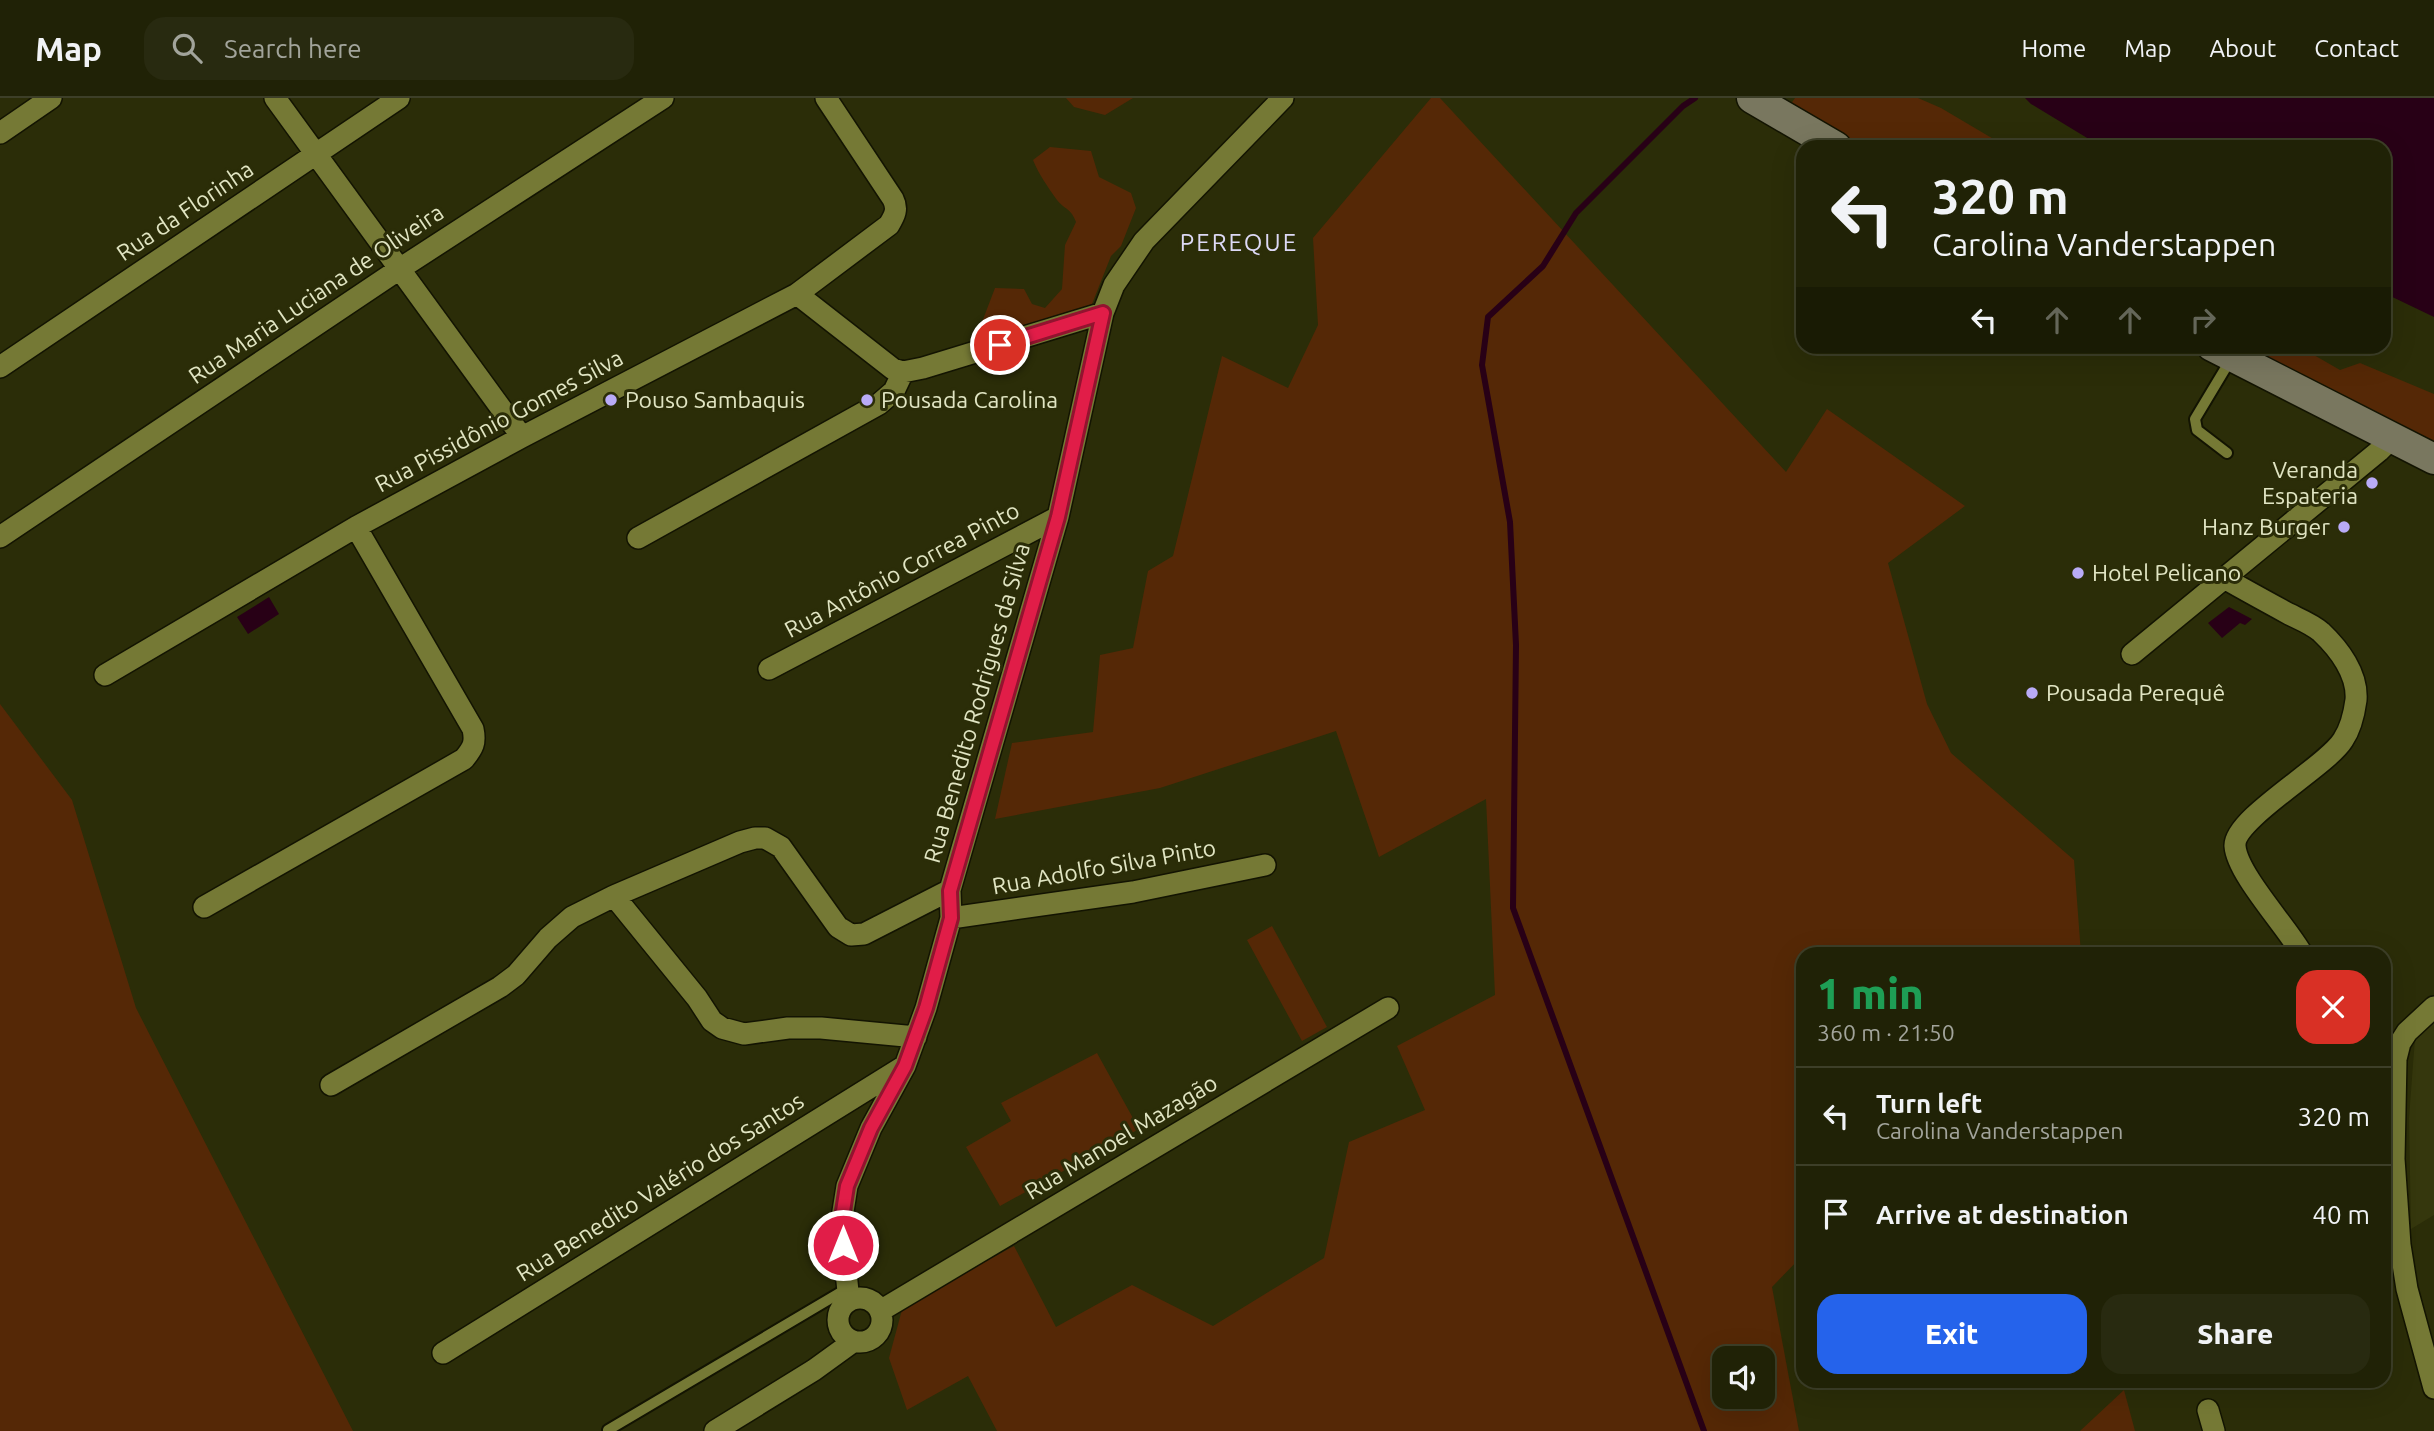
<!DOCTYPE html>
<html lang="en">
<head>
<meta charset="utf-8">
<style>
  :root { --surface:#202206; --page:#282a10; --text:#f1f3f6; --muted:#a2a49b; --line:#3d3f28; --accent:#2563eb }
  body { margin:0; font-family:Ubuntu,sans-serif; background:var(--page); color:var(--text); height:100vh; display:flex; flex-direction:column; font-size:26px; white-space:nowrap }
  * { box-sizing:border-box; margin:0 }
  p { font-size:23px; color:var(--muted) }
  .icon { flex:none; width:38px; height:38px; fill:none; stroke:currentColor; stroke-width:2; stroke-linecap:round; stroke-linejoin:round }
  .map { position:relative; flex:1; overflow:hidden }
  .sheet { position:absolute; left:1796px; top:849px; width:595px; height:441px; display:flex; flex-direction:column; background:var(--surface); border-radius:21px; box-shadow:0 7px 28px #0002,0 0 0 2px var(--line) }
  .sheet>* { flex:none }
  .top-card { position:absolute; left:1796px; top:42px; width:595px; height:214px; border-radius:21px; box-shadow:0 7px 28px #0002,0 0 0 2px var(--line); background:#202206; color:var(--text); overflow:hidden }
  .tools { position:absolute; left:1712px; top:1248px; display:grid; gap:14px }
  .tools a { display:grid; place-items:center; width:63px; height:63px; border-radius:14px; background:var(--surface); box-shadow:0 7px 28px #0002,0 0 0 2px var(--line); font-size:35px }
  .pin { position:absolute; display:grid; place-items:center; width:60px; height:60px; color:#fff; margin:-30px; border:4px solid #fff; border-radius:50%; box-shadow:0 2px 7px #0007 }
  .me { position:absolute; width:77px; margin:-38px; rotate:0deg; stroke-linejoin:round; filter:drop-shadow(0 0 5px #0008) }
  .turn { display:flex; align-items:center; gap:24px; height:147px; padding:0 21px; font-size:32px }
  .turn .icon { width:91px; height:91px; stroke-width:2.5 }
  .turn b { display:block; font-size:49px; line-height:60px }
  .lanes { display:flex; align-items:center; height:66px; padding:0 21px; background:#0003; justify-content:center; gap:35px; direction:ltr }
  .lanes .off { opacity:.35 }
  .round { display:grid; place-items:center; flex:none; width:74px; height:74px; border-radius:21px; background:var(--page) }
  .head { display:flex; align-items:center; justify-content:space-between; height:119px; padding:0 21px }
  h1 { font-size:42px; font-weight:800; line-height:52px; color:#1e9e55 }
  .cta { display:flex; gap:14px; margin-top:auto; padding:14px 21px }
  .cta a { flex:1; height:80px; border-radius:21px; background:var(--accent); color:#fff; font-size:28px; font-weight:800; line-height:80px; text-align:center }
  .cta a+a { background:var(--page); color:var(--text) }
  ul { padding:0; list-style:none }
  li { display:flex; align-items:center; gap:21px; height:98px; padding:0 21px; border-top:2px solid var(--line) }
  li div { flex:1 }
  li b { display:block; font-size:26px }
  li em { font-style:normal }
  header { display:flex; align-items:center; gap:42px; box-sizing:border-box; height:98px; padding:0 35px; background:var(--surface); border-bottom:2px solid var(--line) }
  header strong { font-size:33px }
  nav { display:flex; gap:38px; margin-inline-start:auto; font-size:24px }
  .search { width:490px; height:63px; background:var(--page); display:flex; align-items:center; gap:18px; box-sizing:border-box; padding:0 24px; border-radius:21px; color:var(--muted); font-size:26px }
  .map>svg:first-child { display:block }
  .built { fill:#35370d }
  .green { fill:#552806; fill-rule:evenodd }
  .water { fill:#280016 }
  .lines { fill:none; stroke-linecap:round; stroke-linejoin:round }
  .stream { stroke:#280016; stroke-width:6 }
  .lane-casing { stroke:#131402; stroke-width:14 }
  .street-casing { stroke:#131402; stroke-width:24 }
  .secondary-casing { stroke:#131402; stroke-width:33 }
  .lane { stroke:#757935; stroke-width:10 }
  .street { stroke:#757935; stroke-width:21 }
  .secondary { stroke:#79775f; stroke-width:30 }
  .route-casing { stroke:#92132f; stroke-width:18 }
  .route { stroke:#e11d48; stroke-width:12 }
  .poi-dot { fill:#b9abf7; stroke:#2b2d08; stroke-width:2.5 }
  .labels { text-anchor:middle; stroke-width:6; stroke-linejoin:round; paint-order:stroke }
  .street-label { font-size:23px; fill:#e1e5c3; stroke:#2b2d08 }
  .poi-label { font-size:23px; fill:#e1e5c3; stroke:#2b2d08; text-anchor:start }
  .neighbourhood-label { font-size:24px; letter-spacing:2px; fill:#ddd9f6; stroke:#2b2d08 }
</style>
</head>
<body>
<header>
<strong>Map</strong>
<div class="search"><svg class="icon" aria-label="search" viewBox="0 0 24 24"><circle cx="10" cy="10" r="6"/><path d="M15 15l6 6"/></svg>Search here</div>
<nav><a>Home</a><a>Map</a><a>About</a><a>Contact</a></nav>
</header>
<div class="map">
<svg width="2434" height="1333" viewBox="0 0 2434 1333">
  <rect width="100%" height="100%" fill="#2b2d08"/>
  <path class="built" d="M 2434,923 L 2434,1117 L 2411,1131 L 2409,1020 L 2415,940 Z"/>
  <path class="green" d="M 1066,0 L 1133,0 L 1105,17 L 1074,9 Z
    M 1431,0 L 1440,0 L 1786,374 L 1827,311 L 1965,408 L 1888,465 L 1927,606 L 1951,655 L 2074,762 L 2081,856 L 1802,856 L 1802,1158 L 1772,1189 L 1799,1333 L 997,1333 L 968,1278 L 907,1312 L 889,1260 L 903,1208 L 1014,1148 L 1056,1229 L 1132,1187 L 1213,1228 L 1324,1160 L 1349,1044 L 1425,1012 L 1397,948 L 1495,897 L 1486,701 L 1379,759 L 1336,633 L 1160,690 L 995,721 L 1012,645 L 1093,634 L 1100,557 L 1133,550 L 1148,473 L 1173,458 L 1222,258 L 1288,290 L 1318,227 L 1313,140 ZM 1724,1260 L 1762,1260 L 1762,1298 L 1724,1298 Z
    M 1795,0 L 1918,0 L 1941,10 L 2007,49 L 1849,49 L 1786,13 Z
    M 1050,49 L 1091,53 L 1099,79 L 1131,95 L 1136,110 L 1121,148 L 1111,158 L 1092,206 L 1072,219 L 974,245 L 995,190 L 1024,191 L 1032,206 L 1045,210 L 1062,191 L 1065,147 L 1076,124 C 1071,110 1065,112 1057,102 C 1048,89 1039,77 1033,62 Z
    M 2221,249 L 2300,249 L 2340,272 L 2360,265 L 2434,296 L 2434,353 Z
    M 0,606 L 72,702 L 136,910 L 353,1333 L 0,1333 Z
    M 1272,828 L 1327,929 L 1302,943 L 1247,842 Z
    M 1097,955 L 1139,1031 L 1000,1108 L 966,1049 L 1011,1023 L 1001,1005 Z
    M 2124,1292 L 2135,1333 L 2080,1333 Z"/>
  <path class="water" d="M 2025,0 L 2434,0 L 2434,219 L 2384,195 L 2384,49 L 2102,49 L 2031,6 Z
    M 269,499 L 279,516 L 248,536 L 237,519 Z
    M 2229,509 L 2252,521 L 2245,527 L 2240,525 L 2222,540 L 2208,525 Z"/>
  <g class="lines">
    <path class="stream" d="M 1695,0 L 1683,8 L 1576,115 L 1543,168 L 1488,219 L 1482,267 L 1510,424 L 1516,547 L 1513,810 L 1704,1333"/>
    <defs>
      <path id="lane" d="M 2227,355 L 2197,332 L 2195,321 L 2231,261
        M 608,1332 L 848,1190"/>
      <path id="street" d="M 275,0 L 522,339
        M 0,35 L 51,0
        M 797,196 L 893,271 L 903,274 L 923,270 L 1103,215
        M 0,269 L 399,0
        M 0,439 L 401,170 L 663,0
        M 638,440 L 879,306 L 894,293 L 903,274
        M 2224,480 C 2245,492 2267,504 2289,516 C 2299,521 2312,526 2321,534 C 2339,551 2358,576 2356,602 C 2354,617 2351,630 2343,642 C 2326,669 2233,721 2235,748 C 2237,776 2287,829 2302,856
        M 2132,556 L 2379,353 L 2392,340
        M 769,571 L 1058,419
        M 105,577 L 356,429 L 522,339 L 797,196 L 889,127 C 895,117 898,111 893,101 L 826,0
        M 614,798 L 697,900 L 712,923 L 722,930 L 744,936 L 788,930 L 821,930 L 916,939
        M 204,809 L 464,661 C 473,650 476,645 473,631 L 356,429
        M 951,820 L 1133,794 L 1265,767
        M 2434,909 L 2407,934 L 2400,945 L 2396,961 L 2394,1061 L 2400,1147 L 2407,1191 L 2434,1290
        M 331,987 L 500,889 L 516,877 L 548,840 L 572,819 L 614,798 L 740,744 L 755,740 L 765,740 L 781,749 L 838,829 L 851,837 L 864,836 L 950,792
        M838 1222a22 22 0 1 1 44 0a22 22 0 1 1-44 0Z
        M 849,1203 L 841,1126 L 847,1088 L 871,1030 L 905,968 L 926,910 L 951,820 L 950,792 L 1058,419 L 1103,215 L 1114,187 L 1144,143 L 1283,0
        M 880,1213 L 1388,910
        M 443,1255 L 903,969
        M 2208,1312 L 2214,1333
        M 715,1333 L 814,1272 L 854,1243"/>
      <path id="secondary" d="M 1752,0 L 1836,49
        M 2212,248 L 2434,361"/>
    </defs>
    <use href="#lane" class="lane-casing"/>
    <use href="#street" class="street-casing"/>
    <use href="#secondary" class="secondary-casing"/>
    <use href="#lane" class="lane"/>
    <use href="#street" class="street"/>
    <use href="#secondary" class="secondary"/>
  </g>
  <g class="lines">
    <defs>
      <path id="route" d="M 843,1147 L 841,1126 L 847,1088 L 871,1030 L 905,968 L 926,910 L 951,820 L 950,793 L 1058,419 L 1103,215 L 1000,247"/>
    </defs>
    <use href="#route" class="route-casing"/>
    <use href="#route" class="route"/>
  </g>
  <g class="poi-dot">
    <circle cx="611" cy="302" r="7"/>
    <circle cx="867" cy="302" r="7"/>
    <circle cx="2372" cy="385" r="7"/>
    <circle cx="2344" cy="429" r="7"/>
    <circle cx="2078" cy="475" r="7"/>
    <circle cx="2032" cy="595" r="7"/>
  </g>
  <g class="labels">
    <g class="street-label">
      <text transform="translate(185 113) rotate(-34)" y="8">Rua da Florinha</text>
      <text transform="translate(316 196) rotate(-34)" y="8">Rua Maria Luciana de Oliveira</text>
      <text transform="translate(499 323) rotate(-28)" y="8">Rua Pissidônio Gomes Silva</text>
      <text transform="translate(902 472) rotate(-28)" y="8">Rua Antônio Correa Pinto</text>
      <text transform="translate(977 605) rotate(-74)" y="8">Rua Benedito Rodrigues da Silva</text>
      <text transform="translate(1104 769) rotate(-10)" y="8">Rua Adolfo Silva Pinto</text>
      <text transform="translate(1121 1039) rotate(-31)" y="8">Rua Manoel Mazagão</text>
      <text transform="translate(660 1089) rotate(-32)" y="8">Rua Benedito Valério dos Santos</text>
    </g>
    <g class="poi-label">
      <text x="625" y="310">Pouso Sambaquis</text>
      <text x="881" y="310">Pousada Carolina</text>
      <text x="2358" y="380" text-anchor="end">Veranda<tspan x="2358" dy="26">Espateria</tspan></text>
      <text x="2330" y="437" text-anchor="end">Hanz Burger</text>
      <text x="2092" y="483">Hotel Pelicano</text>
      <text x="2046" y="603">Pousada Perequê</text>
    </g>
    <g class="neighbourhood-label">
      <text x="1239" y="153">PEREQUE</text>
    </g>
  </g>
</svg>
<div class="tools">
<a><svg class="icon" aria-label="sound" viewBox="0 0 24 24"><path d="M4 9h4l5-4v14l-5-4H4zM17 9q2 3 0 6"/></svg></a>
</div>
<div class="pin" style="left:1000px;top:247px;background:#d93025"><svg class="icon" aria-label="arrive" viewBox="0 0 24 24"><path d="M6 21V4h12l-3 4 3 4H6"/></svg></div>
<svg class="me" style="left:843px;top:1147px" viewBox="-20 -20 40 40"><circle r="17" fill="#e11d48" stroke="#fff" stroke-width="3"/><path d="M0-11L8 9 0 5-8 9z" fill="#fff"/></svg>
<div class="top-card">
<div class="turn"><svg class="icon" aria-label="left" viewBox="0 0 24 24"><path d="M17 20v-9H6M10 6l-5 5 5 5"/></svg><div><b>320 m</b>Carolina Vanderstappen</div></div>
<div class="lanes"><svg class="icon" aria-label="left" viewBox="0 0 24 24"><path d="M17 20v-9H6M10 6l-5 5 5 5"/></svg><svg class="icon off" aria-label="ahead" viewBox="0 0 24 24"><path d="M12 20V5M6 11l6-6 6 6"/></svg><svg class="icon off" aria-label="ahead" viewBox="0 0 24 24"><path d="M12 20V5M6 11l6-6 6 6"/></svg><svg class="icon off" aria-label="right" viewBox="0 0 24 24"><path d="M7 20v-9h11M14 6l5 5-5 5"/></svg></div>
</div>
<section class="sheet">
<div class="head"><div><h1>1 min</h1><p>360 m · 21:50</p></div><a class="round" style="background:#d93025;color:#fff"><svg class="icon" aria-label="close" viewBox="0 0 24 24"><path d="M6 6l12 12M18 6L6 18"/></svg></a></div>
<ul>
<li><svg class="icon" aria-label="left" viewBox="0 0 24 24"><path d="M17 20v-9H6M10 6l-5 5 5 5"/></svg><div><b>Turn left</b><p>Carolina Vanderstappen</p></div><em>320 m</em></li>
<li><svg class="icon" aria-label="arrive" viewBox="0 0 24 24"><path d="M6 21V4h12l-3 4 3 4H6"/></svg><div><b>Arrive at destination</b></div><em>40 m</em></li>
</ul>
<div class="cta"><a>Exit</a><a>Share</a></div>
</section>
</div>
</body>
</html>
